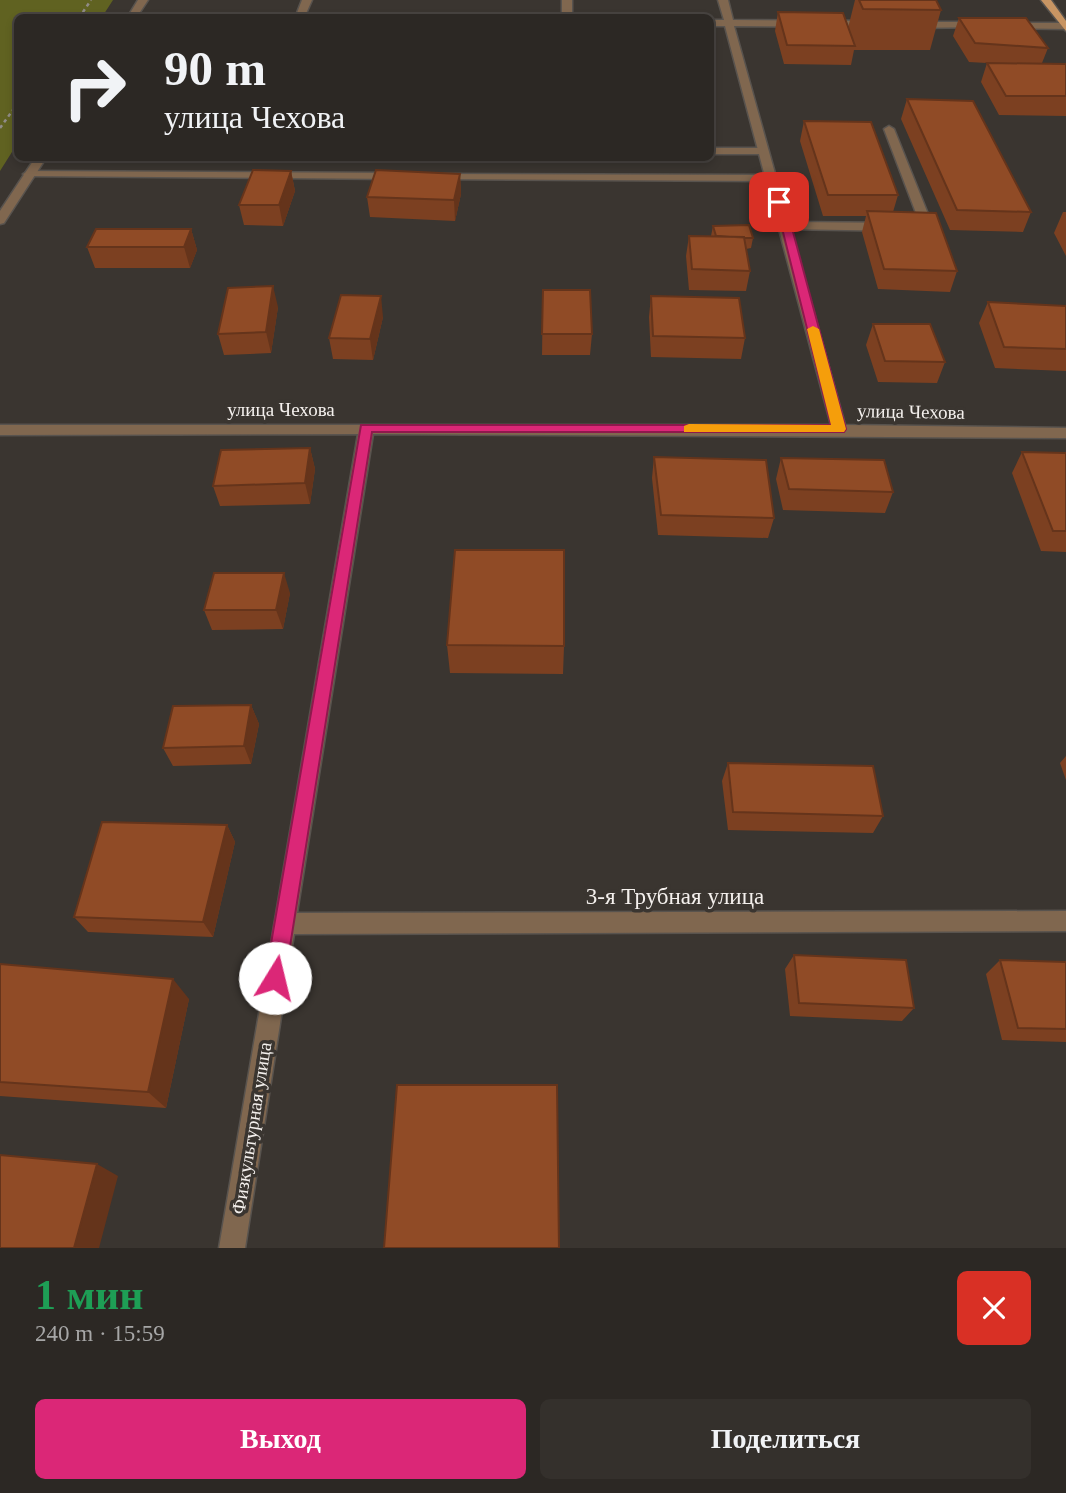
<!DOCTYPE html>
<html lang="ru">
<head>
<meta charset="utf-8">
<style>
  :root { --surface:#2c2824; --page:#34302c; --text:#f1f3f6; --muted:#a6a6a6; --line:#484441; --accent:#db2777 }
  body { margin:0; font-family:Georgia,serif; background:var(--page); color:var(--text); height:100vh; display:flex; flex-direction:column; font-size:26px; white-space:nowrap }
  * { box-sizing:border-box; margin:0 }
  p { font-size:23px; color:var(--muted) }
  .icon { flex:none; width:38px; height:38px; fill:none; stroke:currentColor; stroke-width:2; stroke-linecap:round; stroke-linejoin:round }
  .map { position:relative; height:1248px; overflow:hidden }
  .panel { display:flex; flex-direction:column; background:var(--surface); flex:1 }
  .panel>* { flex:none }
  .guide { position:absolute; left:14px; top:14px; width:700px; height:147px; border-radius:10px; box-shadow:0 4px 10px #0003,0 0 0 2px var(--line); background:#2c2824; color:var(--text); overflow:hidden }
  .pin { position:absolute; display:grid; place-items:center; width:60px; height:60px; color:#fff; margin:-30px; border-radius:14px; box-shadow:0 4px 10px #0006 }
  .me { position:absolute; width:77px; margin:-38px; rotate:9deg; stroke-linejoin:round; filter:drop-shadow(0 0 5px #0008) }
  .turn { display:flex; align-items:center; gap:24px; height:147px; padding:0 35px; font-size:32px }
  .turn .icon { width:91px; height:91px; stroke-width:2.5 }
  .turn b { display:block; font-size:49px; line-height:60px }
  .round { display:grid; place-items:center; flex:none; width:74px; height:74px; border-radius:10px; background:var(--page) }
  .headline { display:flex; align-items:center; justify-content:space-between; height:119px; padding:0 35px }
  h1 { font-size:42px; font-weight:700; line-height:52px; color:#1e9e55 }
  .primary-button { display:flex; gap:14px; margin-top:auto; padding:14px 35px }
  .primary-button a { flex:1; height:80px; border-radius:10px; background:var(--accent); color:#fff; font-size:28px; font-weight:700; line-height:80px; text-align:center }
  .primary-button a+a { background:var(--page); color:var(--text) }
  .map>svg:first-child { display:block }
  .green { fill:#606221 }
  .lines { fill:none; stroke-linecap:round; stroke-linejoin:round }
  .service-casing { stroke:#58534e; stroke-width:3 }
  .minor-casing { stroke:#58534e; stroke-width:3 }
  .primary-casing { stroke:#58534e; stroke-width:3 }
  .path { stroke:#918c88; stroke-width:2.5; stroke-dasharray:3.5 3.5; stroke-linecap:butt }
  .service { fill:#80674f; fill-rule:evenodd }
  .minor { fill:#80674f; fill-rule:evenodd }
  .primary { fill:#c89563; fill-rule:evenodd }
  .wall { fill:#7c4021 }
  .shaded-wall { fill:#65341b }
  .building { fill:#904b26; stroke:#65341b; stroke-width:2 }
  .route { fill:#db2777; stroke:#8e194d; stroke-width:2 }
  .slow { fill:#f59e0b }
  .labels { text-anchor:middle; stroke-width:7; stroke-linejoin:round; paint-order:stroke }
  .street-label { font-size:19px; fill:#f4f0ed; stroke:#3a3530 }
  .near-street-label { font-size:23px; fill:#f4f0ed; stroke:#3a3530 }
</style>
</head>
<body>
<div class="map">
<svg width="1066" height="1248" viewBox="0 0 1066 1248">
  <rect width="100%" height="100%" fill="#3a3530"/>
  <path class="green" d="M 0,0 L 113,0 L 102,17 L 18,18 L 17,144 L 0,171 Z"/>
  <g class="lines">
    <defs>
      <path id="service" d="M 302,0 L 312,0 L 304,18 L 295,18 Z
        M 562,0 L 572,0 L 572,18 L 562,18 Z
        M 889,126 L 894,129 L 928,214 L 926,217 L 908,231 L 782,229 L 780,226 L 786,222 L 905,223 L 916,213 L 884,129 Z
        M 710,148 L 762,148 L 768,151 L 762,154 L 710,154 Z
        M 29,171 L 398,173 L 404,176 L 398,179 L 25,176 L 23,174 Z
        M 433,174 L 773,175 L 779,178 L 773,181 L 437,179 L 433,178 Z"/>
      <path id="minor" d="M 138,0 L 148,0 L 136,18 L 127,18 Z
        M 718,0 L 728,0 L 733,20 L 871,21 L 876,24 L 871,27 L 734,26 L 845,425 L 1066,428 L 1066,438 L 373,434 L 297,913 L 1066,911 L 1066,931 L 294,934 L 245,1248 L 219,1248 L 358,434 L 0,435 L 0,425 L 831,425 L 725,26 L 710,26 L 710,20 L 724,20 Z
        M 980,22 L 985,25 L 983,27 L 913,28 L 908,25 L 913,22 Z
        M 1005,23 L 1066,23 L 1066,29 L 1008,28 L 1003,25 Z
        M 35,158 L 46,158 L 4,223 L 0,224 L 0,211 Z"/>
      <path id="primary" d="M 1041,0 L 1051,0 L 1066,21 L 1066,31 Z"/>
    </defs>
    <use href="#service" class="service-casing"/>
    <use href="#minor" class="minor-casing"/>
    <use href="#primary" class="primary-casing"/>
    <path class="path" d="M 79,18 L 91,0
      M 0,128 L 18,103"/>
    <use href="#service" class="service"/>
    <use href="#minor" class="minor"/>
    <use href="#primary" class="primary"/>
  </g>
  <path class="wall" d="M 855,0 L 936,0 L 941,10 L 930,50 L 854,50 L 851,65 L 784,64 L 775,31 L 778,12 L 848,28 Z
    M 959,18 L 1048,48 L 1042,63 L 1066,64 L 1066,116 L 999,115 L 981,82 L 987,63 L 969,62 L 953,36 Z
    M 907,99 L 1031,212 L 1023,232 L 950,230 L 901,119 Z
    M 804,121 L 898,195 L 893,212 L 957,271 L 950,292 L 878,289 L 862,232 L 866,216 L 823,216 L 800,141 Z
    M 291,171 L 295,191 L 283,226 L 244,225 L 239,205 Z
    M 460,174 L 461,194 L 455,221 L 370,217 L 367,197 Z
    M 1063,212 L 1066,212 L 1066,256 L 1054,233 Z
    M 713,226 L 753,238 L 751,248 L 746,249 L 750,271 L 746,291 L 689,290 L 686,256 L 689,236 L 711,236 Z
    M 191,229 L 197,250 L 190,268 L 95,268 L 87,247 Z
    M 543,290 L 592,334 L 590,355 L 542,355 Z
    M 651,296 L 745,338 L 741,359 L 651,357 L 649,317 Z
    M 988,302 L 1066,306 L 1066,371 L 995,368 L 979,323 Z
    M 278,307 L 271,353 L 224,355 L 218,334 Z
    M 383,317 L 373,360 L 333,359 L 329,338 Z
    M 873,324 L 945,362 L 937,383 L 878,382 L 866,345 Z
    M 310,448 L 315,469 L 310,504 L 220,506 L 213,486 Z
    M 1022,452 L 1066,453 L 1066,552 L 1041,551 L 1012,473 Z
    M 654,457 L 774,518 L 768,538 L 658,535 L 652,478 Z
    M 781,458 L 893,492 L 885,513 L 783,510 L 776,479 Z
    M 290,593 L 283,629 L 212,630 L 204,610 Z
    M 447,645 L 564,646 L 563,674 L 450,673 Z
    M 251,705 L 259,724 L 251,764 L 173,766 L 163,748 Z
    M 1066,756 L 1066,780 L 1060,763 Z
    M 728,763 L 883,816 L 873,833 L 728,830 L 722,781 Z
    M 227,825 L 235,842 L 213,937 L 88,932 L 74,917 Z
    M 794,955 L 914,1008 L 902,1021 L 790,1016 L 785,969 Z
    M 1000,960 L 1066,962 L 1066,1042 L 1002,1040 L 986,974 Z
    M 0,964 L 189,999 L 166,1108 L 0,1096 Z"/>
  <path class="shaded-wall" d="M 291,171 L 295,191 L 283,226 L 279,205 Z
    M 460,174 L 461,194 L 455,221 L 454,200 Z
    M 191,229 L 197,250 L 190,268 L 184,247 Z
    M 273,286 L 278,307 L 271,353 L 266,332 Z
    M 381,296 L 383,317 L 373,360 L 370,339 Z
    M 310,448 L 315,469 L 310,504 L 305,483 Z
    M 284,573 L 290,593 L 283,629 L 276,610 Z
    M 251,705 L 259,724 L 251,764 L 244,746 Z
    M 227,825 L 235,842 L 213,937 L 203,922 Z
    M 173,979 L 189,999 L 166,1108 L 148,1092 Z
    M 97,1164 L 118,1176 L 99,1248 L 74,1248 Z"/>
  <path class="building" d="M 859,0 L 936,0 L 941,10 L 863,9 Z
    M 778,12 L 843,13 L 855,46 L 787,45 Z
    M 288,13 L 340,13 L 338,18 L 286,18 Z
    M 277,14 L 276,18 L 191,18 L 192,15 Z
    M 391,14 L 450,15 L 449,18 L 390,18 Z
    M 959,18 L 1026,18 L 1048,48 L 975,43 Z
    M 987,63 L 1066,64 L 1066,96 L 1006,96 Z
    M 907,99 L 973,101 L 1031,212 L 957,210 Z
    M 804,121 L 871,122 L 898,195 L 828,195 Z
    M 253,170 L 291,171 L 279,205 L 239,205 Z
    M 376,170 L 460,174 L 454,200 L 367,197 Z
    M 867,211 L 936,213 L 957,271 L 884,269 Z
    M 749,225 L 753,238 L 716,236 L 713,226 Z
    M 96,229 L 191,229 L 184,247 L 87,247 Z
    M 689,236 L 744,237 L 750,271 L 692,269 Z
    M 273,286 L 266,332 L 218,334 L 228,288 Z
    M 543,290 L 590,290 L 592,334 L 542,334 Z
    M 341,295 L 381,296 L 370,339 L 329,338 Z
    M 651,296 L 739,298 L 745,338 L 653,336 Z
    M 988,302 L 1066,306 L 1066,349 L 1004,347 Z
    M 873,324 L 930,324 L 945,362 L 885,361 Z
    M 310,448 L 305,483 L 213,486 L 221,450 Z
    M 1022,452 L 1066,453 L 1066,531 L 1053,531 Z
    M 654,457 L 766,460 L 774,518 L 661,515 Z
    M 781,458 L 884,460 L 893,492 L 789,489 Z
    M 455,550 L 564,550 L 564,646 L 447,645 Z
    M 214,573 L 284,573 L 276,610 L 204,610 Z
    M 251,705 L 244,746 L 163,748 L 173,706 Z
    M 728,763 L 873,766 L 883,816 L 733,812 Z
    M 102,822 L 227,825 L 203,922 L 74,917 Z
    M 794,955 L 906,960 L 914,1008 L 799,1003 Z
    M 1000,960 L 1066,962 L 1066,1029 L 1018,1028 Z
    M 0,964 L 173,979 L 148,1092 L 0,1082 Z
    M 397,1085 L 557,1085 L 559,1248 L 384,1248 Z
    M 0,1155 L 97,1164 L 74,1248 L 0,1248 Z"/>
  <path class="route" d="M 775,200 L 785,202 L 846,429 L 844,432 L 372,432 L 285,978 L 282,985 L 275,988 L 268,985 L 265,978 L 361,425 L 831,425 Z"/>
  <path class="slow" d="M 813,326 L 819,329 L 846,429 L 844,432 L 684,432 L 684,426 L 689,424 L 831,425 L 807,329 Z"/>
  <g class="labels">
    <g class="street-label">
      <text x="281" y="416">улица Чехова</text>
      <text transform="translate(911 411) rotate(1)" y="7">улица Чехова</text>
      <text transform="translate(251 1128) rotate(-81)" y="7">Физкультурная улица</text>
    </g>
    <g class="near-street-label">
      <text x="675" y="904">3-я Трубная улица</text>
    </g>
  </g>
</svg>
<div class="pin" style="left:779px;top:202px;background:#d93025"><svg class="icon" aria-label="arrive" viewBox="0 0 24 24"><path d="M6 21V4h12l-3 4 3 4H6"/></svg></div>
<svg class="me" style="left:275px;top:978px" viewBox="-20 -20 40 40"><circle r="19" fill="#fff"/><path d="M0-13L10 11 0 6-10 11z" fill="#db2777"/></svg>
<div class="guide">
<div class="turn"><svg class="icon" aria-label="right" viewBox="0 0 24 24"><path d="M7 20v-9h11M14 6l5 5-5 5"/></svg><div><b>90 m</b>улица Чехова</div></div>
</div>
</div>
<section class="panel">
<div class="headline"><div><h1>1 мин</h1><p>240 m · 15:59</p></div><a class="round" style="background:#d93025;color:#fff"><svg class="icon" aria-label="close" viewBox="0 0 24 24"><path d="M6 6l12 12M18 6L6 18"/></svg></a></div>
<div class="primary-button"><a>Выход</a><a>Поделиться</a></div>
</section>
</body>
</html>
